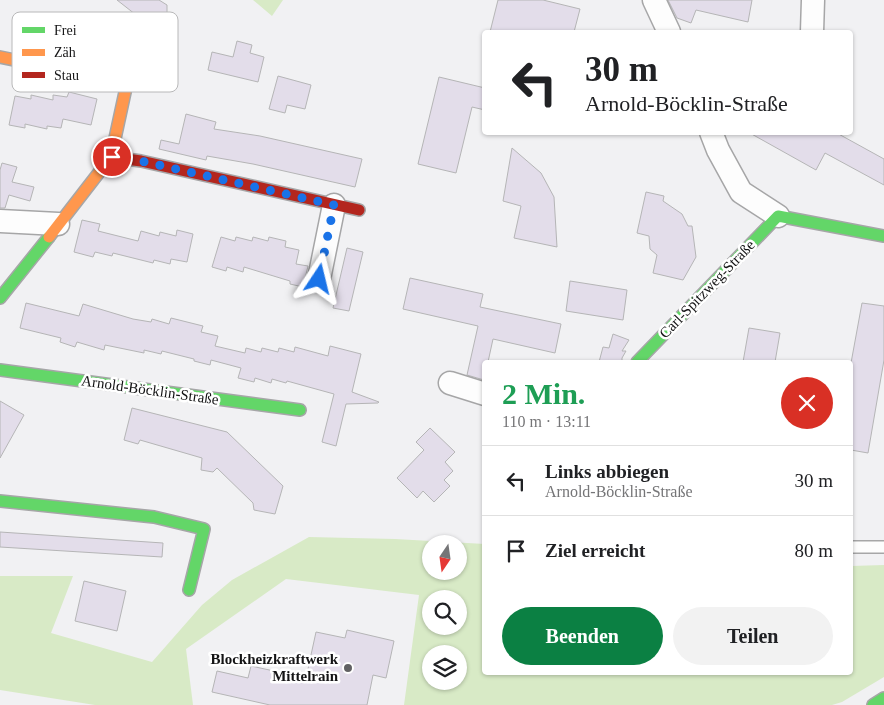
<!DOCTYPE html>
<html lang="de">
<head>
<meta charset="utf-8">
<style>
  :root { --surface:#fff; --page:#f2f2f2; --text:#202124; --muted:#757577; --line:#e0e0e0; --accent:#0b8043 }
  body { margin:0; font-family:Georgia,serif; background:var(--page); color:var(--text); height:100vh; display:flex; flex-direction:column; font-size:19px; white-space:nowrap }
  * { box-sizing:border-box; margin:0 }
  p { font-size:16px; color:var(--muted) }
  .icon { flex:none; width:28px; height:28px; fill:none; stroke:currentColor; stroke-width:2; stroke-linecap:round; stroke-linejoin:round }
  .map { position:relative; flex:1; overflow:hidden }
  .details { position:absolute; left:482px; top:360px; width:371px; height:315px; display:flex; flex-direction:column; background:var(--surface); border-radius:5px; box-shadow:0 1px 4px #0004 }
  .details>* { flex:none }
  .hud { position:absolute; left:482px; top:30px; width:371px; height:105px; border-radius:5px; box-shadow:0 1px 4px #0004; background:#fff; color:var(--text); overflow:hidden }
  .needle { width:32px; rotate:193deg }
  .fabs { position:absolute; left:422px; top:535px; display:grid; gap:10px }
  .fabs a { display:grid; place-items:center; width:45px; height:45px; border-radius:50%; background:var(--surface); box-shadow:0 1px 4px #0004; font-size:25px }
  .pin { position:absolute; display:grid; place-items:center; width:42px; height:42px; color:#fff; margin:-21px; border:2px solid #fff; border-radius:50%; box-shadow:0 1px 5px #0007 }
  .me { position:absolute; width:55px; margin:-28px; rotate:10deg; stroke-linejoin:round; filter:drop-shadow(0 0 4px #0008) }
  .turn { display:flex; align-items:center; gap:18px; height:105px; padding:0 20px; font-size:22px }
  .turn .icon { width:65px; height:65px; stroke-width:2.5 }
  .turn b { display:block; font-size:35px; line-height:42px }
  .round { display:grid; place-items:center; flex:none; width:52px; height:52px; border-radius:26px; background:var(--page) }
  .summary { display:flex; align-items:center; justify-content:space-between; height:85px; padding:0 20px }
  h1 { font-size:30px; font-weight:600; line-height:38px; color:#1e9e55 }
  .action { display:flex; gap:10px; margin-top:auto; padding:10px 20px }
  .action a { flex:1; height:58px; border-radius:30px; background:var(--accent); color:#fff; font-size:20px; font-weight:600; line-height:58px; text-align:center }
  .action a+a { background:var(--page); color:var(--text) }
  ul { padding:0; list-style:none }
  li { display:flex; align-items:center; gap:15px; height:70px; padding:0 20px; border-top:1px solid var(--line) }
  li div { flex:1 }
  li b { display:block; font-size:19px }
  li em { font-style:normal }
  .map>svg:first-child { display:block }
  .green { fill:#d8eac6; fill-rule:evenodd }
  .building { fill:#e3ddea; stroke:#b5b5b6 }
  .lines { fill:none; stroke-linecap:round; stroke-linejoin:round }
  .lane-casing { stroke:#a6a6a7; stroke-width:14 }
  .street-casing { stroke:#a6a6a7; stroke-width:25 }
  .fast-casing { stroke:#a6a6a7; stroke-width:14 }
  .slow-casing { stroke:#a6a6a7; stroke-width:14 }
  .jam-casing { stroke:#a6a6a7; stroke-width:14 }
  .lane { stroke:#fdfdfd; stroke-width:11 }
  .street { stroke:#fdfdfd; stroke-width:22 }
  .fast { stroke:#63d668; stroke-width:11 }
  .slow { stroke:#ff974d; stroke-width:11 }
  .jam { stroke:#b3261e; stroke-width:11 }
  .route { stroke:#1a73e8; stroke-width:9; stroke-dasharray:0 16.2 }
  .poi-dot { fill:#616163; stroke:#fff; stroke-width:2 }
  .labels { text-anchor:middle; stroke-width:5; stroke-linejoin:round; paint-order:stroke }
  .street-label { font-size:15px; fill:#141415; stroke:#fff }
  .poi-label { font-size:15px; font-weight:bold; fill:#141415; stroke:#fff; text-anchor:end }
  .key { fill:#fff; stroke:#b8b8b9; stroke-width:1 }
  .key-label { font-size:14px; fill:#141415 }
</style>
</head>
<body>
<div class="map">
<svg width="884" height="705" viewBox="0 0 884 705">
  <rect width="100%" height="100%" fill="#f1f1f3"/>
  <path class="green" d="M 253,0 L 283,0 L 272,16 Z
    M 309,537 L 395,539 L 485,544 L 485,672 L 851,672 L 851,566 L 884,565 L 884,677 L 842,702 L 832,705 L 404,705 L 419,595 L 286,579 L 186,649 L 193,705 L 95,705 L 0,690 L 0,576 L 73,576 L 51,633 L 152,662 L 202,605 L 232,580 ZM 431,544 L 459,544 L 459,571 L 431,571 ZM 431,599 L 459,599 L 459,626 L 431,626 ZM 431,654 L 459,654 L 459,681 L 431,681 Z"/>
  <path class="building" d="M 117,0 L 159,0 L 167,5 L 167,29 L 154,29 Z
    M 498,0 L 543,0 L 580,9 L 574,32 L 490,32 Z
    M 668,0 L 752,0 L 748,22 L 696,10 L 691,23 L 677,18 Z
    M 237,41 L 252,45 L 250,53 L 264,57 L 258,82 L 208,70 L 212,52 L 233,57 Z
    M 278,76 L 311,85 L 305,109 L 287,105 L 285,113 L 269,109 Z
    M 439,77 L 485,88 L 485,110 L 472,107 L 456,173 L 418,164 Z
    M 69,92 L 97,99 L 91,125 L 63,119 L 61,128 L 47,126 L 47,129 L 25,124 L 25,128 L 9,125 L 15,96 L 31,99 L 31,95 L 53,100 L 53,95 L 67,97 Z
    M 186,114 L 216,122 L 214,129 L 260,136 L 362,159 L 355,187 L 253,164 L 207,156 L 206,160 L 159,149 L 161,140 L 179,144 Z
    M 748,132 L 835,132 L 884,159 L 884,185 L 825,153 L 816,170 Z
    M 512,148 L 541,173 L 554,197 L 557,247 L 514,238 L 521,206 L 503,201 Z
    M 2,163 L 17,167 L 12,182 L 34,187 L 30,201 L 9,195 L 5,208 L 0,208 L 0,170 Z
    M 646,192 L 664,196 L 663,201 L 682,214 L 688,226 L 692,226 L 696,257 L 683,280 L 653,273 L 657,255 L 650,249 L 649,236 L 637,233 Z
    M 82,220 L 100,224 L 98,231 L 138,241 L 141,231 L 159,236 L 160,232 L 176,236 L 177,230 L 193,234 L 187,262 L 171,259 L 170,264 L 154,260 L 153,263 L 113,253 L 112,256 L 95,252 L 93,257 L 74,252 Z
    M 221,237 L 235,241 L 236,237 L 252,241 L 253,237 L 268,241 L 269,237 L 286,241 L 285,247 L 299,250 L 296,264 L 308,266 L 303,287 L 290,284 L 290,281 L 244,267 L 243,272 L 227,267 L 226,271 L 212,267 Z
    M 347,248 L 363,252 L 349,311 L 333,308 Z
    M 410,278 L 483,294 L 480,307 L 561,324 L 555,353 L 493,339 L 488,362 L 485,362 L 484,380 L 467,375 L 478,326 L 403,309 Z
    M 570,281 L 627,290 L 623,320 L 566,311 Z
    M 26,303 L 79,316 L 83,304 L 133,319 L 151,322 L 152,319 L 169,324 L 171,318 L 203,326 L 201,332 L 218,336 L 215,346 L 245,353 L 246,348 L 261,352 L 262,348 L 278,352 L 279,348 L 294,352 L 295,347 L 328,356 L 330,346 L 361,354 L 352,392 L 379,402 L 378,403 L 346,404 L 336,446 L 322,442 L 334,394 L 287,381 L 286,383 L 272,379 L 271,383 L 255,378 L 254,382 L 238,378 L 241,368 L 211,360 L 210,365 L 194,361 L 194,359 L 162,351 L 161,354 L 144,350 L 144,353 L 105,345 L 104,350 L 77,342 L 75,347 L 60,342 L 61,338 L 20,328 Z
    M 862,303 L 884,306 L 884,360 L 868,453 L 851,450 L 851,363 Z
    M 749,328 L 780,333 L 775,362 L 743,362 Z
    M 613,334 L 629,340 L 622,351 L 626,351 L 622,358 L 622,362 L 599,362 L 603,347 L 609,348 Z
    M 0,401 L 24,415 L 0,458 Z
    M 132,408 L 227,432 L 283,486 L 275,514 L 254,510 L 253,503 L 217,468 L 213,472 L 201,470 L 202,458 L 140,440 L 138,444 L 124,440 Z
    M 430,428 L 455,452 L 445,462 L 453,471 L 444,480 L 450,486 L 434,502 L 423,491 L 417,498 L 397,478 L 424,450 L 416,442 Z
    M 0,532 L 163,543 L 162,557 L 0,547 Z
    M 84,581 L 126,591 L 117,631 L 75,621 Z
    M 347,630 L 394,641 L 386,678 L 373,675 L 367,705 L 270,705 L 212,692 L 217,671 L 248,678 L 251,666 L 306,678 L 316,632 L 345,638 Z"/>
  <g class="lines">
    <defs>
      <path id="lane" d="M 851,547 L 884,547"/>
      <path id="street" d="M 654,0 L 669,32
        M 812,32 L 813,0
        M 711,132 L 718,150 L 741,192 L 778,216
        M 0,221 L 58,224
        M 319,279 L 334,205
        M 450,383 L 485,394"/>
      <path id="fast" d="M 0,298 L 49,237
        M 637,362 L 778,216 L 884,236
        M 0,370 L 300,410
        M 0,501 L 154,517 L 204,529 L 189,590
        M 873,705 L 884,698"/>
      <path id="slow" d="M 0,57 L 127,83 L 111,157 L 49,237"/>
      <path id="jam" d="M 111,157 L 141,161 L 359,210"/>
    </defs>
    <use href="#lane" class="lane-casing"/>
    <use href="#street" class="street-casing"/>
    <use href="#fast" class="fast-casing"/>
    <use href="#slow" class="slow-casing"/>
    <use href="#jam" class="jam-casing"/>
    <use href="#lane" class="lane"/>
    <use href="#street" class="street"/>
    <use href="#fast" class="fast"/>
    <use href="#slow" class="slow"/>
    <use href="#jam" class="jam"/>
  </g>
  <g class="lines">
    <path class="route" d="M 112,157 L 141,161 L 334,205 L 319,279"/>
  </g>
  <circle class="poi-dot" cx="348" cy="668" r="5"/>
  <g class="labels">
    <g class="street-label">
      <text transform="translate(707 289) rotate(-46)" y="5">Carl-Spitzweg-Straße</text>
      <text transform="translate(150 390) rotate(8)" y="5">Arnold-Böcklin-Straße</text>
    </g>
    <g class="poi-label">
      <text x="338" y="664">Blockheizkraftwerk<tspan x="338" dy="17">Mittelrain</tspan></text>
    </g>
  </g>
  <rect x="12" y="12" width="166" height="80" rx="8" class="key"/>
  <rect x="22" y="27" width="23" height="6" fill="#63d668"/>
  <rect x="22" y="49" width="23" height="7" fill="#ff974d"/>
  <rect x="22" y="72" width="23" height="6" fill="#b3261e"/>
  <g class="key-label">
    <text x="54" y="35">Frei</text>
    <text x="54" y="57">Zäh</text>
    <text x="54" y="80">Stau</text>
  </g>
</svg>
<div class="fabs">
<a><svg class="needle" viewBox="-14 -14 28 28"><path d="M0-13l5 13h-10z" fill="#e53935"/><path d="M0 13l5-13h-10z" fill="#757577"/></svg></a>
<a><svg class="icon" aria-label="search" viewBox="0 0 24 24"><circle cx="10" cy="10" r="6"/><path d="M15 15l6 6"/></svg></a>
<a><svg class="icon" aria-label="layers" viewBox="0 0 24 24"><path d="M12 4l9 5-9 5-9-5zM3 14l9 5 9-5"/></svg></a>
</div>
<div class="pin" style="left:112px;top:157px;background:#d93025"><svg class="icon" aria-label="arrive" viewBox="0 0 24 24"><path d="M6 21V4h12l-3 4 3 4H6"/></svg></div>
<svg class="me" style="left:319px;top:279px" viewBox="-20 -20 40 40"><path d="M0-17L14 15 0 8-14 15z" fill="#1a73e8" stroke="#fff" stroke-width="4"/></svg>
<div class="hud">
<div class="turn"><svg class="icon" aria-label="left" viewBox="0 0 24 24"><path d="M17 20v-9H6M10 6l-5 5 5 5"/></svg><div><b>30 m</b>Arnold-Böcklin-Straße</div></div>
</div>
<section class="details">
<div class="summary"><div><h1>2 Min.</h1><p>110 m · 13:11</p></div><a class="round" style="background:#d93025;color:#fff"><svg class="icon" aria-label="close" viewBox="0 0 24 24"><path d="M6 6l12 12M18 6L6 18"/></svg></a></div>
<ul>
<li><svg class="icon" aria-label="left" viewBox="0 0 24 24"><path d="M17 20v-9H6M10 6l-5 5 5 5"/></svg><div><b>Links abbiegen</b><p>Arnold-Böcklin-Straße</p></div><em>30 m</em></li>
<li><svg class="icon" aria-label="arrive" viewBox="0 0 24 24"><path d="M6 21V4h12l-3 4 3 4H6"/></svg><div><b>Ziel erreicht</b></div><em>80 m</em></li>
</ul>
<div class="action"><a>Beenden</a><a>Teilen</a></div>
</section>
</div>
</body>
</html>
